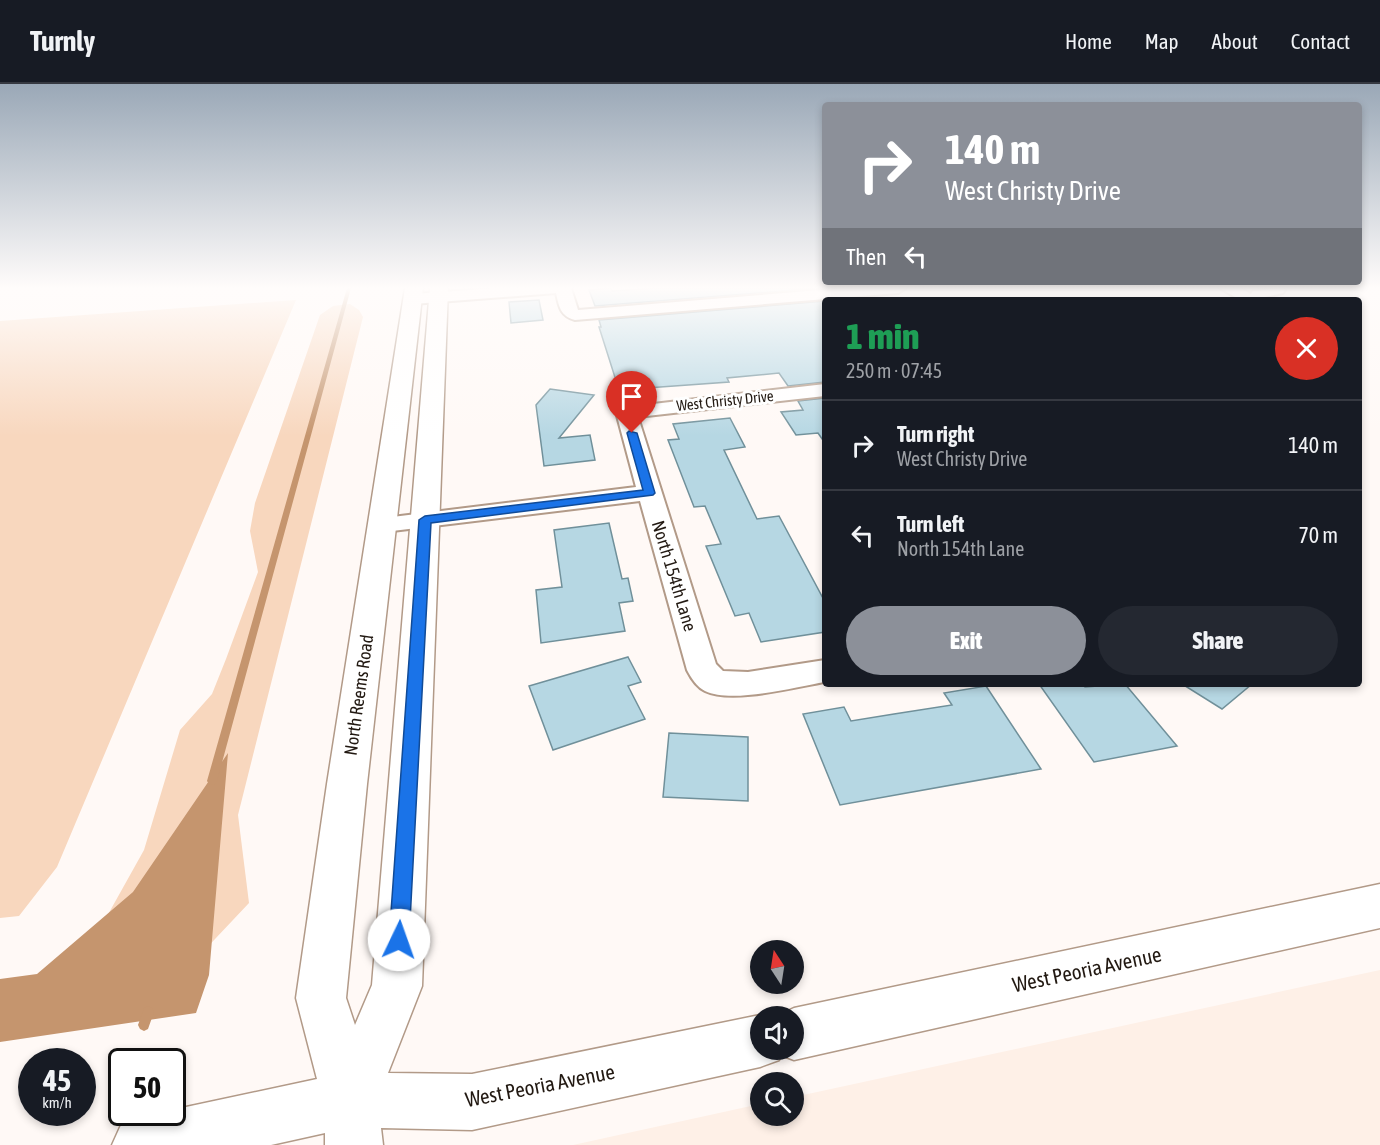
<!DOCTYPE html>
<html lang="en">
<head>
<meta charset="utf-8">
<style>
  :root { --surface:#171b24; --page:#242831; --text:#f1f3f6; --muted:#9ea1a6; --line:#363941; --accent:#8c9099 }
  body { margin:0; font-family:"Asap Condensed",sans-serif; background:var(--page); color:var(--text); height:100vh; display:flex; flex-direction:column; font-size:22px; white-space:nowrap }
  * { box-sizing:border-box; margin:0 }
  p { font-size:20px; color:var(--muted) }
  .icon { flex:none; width:33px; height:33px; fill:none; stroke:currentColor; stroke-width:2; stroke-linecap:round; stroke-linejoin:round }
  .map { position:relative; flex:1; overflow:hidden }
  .panel { position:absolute; left:822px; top:213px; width:540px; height:390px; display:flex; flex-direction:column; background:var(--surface); border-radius:6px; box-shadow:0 3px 9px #0003 }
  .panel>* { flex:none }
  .guide { position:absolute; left:822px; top:18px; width:540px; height:183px; border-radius:6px; box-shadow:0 3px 9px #0003; background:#8c9099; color:#fff; overflow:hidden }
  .needle { width:39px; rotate:348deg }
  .fabs { position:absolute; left:750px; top:856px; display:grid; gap:12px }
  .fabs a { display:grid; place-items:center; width:54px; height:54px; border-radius:50%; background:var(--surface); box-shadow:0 3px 9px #0003; font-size:30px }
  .speed { position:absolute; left:18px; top:964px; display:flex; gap:12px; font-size:30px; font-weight:700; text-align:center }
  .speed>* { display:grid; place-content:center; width:78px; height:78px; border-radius:50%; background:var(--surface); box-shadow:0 3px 9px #0003; line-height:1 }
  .speed small { font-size:15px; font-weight:400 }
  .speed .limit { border:3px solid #111; border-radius:9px; background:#fff; color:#111 }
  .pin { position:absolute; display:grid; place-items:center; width:51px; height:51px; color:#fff; margin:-62px -26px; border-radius:50% 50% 50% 0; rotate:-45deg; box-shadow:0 0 6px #0007 }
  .pin .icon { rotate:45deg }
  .me { position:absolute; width:66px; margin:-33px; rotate:3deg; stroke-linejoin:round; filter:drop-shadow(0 0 4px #0008) }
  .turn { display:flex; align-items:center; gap:21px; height:126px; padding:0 24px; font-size:27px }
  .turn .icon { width:78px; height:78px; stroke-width:2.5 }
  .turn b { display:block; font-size:42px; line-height:51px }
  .then { display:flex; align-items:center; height:57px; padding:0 24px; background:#0003; gap:12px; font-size:22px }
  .round { display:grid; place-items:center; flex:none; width:63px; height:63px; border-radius:32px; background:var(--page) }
  .overview { display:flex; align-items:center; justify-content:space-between; height:102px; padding:0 24px }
  h1 { font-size:36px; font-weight:800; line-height:45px; color:#1e9e55 }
  .cta { display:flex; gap:12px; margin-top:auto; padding:12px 24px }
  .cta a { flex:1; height:69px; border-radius:36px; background:var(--accent); color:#fff; font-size:24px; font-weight:800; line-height:69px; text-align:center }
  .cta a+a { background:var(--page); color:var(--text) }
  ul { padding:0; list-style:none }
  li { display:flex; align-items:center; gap:18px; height:90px; padding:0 24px; border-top:2px solid var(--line) }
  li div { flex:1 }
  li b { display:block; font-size:22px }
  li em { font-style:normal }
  header { display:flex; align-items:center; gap:36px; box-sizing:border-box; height:84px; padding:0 30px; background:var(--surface); border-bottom:2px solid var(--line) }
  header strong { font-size:28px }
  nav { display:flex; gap:33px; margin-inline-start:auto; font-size:21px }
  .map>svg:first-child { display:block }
  .built { fill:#fef0e7 }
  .green { fill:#f8d7be }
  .water { fill:#c5956e }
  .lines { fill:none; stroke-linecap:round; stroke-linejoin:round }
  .stream { fill:#c5956e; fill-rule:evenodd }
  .building { fill:#b6d7e3; stroke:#70909a; stroke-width:1.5 }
  .minor-casing { stroke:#b29a88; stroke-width:4 }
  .major-casing { stroke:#b29a88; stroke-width:3 }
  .minor { fill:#fff; fill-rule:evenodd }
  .major { fill:#fff; fill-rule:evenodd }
  .route { fill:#1a73e8; stroke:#114b97; stroke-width:1.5 }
  .labels { text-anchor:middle; stroke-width:6; stroke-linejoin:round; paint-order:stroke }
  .far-street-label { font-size:15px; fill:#221912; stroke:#fff }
  .street-label { font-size:18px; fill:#221912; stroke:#fff }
  .near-street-label { font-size:21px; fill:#221912; stroke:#fff }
</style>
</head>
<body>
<header>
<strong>Turnly</strong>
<nav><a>Home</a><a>Map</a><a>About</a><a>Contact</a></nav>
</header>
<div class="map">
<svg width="1380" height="1061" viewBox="0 0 1380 1061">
  <rect width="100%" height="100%" fill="#fff9f6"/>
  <path class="built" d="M 1380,886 L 1380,1061 L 573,1061 L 760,1020 L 760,1032 L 794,1032 L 794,1013 Z"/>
  <path class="green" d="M 296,216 L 57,783 L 19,832 L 0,834 L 0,237 Z
    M 350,220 L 359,226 L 363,233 L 238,731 L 249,819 L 182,890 L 82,877 L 144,766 L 180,646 L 212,610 L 226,575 L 258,488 L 250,447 L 255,419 L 320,231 L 333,222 Z"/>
  <path class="water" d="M 228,669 L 209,891 L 196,929 L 0,958 L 0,895 L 37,890 L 133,808 Z"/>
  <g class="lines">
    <path class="stream" d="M 347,204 L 351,204 L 217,697 L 215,700 L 212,701 L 209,700 L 207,697 Z
      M 148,922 L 152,924 L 154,928 L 148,945 L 144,947 L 140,945 L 138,941 L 144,924 Z"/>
  </g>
  <path class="building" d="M 611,204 L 612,207 L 657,204 L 821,204 L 595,222 L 589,206 Z
    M 539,216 L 543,236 L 511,239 L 509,218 Z
    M 825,217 L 825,298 L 788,302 L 779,289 L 727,294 L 729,298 L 619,306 L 599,243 L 601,243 L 599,236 Z
    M 550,305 L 594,311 L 559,354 L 590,351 L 595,376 L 544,382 L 536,321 Z
    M 825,314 L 825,359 L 818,349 L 796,351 L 781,328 L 803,326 L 798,317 Z
    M 730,334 L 745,363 L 724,366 L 757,435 L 779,432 L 825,518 L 825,548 L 761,558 L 749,529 L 735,532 L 706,462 L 721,460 L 705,422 L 694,423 L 668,356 L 679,355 L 673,340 Z
    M 609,439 L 622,495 L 628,494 L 633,517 L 619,519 L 625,547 L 541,559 L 536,506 L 562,503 L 554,446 Z
    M 628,573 L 641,598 L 628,602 L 645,635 L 553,666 L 529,602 Z
    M 1039,600 L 1082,600 L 1085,603 L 1125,600 L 1177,662 L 1094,678 Z
    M 1182,600 L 1252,600 L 1222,625 Z
    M 986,602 L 1041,685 L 840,721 L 803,630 L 844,623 L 851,637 L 894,630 L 952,621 L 944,609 Z
    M 669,649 L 748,653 L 748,717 L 663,713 Z"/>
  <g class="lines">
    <defs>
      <path id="minor" d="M 498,204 L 571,204 L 578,226 L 845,204 L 906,204 L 898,209 L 575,236 C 560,232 559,222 556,209 L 413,220 L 405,215 L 413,210 Z
        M 1220,204 L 1240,204 L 1251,210 L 1253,207 L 1283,204 L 1285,206 L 1283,209 L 1265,213 L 1264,216 L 1240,216 Z
        M 825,300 L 825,312 L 638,333 L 716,580 L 723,587 L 748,588 L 825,576 L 825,598 C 795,603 732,620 705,607 C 697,603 691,594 687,586 L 640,417 L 384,448 L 375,446 L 372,441 L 375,436 L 384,434 L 636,403 L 616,328 L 619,324 Z"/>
      <path id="major" d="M 405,204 L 423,204 L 367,700 L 346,914 L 355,941 L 372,901 L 430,204 L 448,204 L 422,902 L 388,989 L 472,990 L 760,931 L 765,933 L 760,933 L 760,966 L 794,966 L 794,933 L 775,933 L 794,924 L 1380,800 L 1380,844 L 794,976 L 781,971 L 779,976 L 760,983 L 472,1046 L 381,1044 L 383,1061 L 325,1061 L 325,1049 L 271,1061 L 112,1061 L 121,1041 L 141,1032 L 172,1029 L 172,1026 L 317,995 L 296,914 L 327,700 Z"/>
    </defs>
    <use href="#minor" class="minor-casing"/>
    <use href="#major" class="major-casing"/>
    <use href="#minor" class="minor"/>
    <use href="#major" class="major"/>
  </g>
  <linearGradient id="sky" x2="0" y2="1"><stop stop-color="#9aa8b7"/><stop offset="0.58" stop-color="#fffcfb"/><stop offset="1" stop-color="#fffcfb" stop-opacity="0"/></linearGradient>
  <rect width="1380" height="352" fill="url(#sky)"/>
  <path class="route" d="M 629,347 L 637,349 L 655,409 L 653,411 L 431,439 L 409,856 L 406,863 L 399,866 L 392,863 L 389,856 L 419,436 L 425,432 L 643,406 L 627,349 Z"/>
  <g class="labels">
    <g class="far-street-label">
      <text transform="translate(725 317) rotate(-6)" y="5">West Christy Drive</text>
    </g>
    <g class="street-label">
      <text transform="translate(674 492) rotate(73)" y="6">North 154th Lane</text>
      <text transform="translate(359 611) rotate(-82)" y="6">North Reems Road</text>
    </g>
    <g class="near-street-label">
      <text transform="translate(1087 886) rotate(-12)" y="7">West Peoria Avenue</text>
      <text transform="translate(540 1002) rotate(-11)" y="7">West Peoria Avenue</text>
    </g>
  </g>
</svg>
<div class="fabs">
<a><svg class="needle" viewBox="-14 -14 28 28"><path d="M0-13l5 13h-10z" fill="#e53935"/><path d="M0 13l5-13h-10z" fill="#9ea1a6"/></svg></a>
<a><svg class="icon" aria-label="sound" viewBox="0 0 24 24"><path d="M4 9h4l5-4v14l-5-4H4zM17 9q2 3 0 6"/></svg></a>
<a><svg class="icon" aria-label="search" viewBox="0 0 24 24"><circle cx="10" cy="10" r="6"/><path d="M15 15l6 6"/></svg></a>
</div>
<div class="speed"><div>45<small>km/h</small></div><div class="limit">50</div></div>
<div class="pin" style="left:632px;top:349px;background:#d93025"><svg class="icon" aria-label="arrive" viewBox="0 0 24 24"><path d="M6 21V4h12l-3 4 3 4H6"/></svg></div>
<svg class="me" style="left:399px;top:856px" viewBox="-20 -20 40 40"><circle r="19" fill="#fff"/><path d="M0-13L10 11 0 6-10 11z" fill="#1a73e8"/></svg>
<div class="guide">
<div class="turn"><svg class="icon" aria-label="right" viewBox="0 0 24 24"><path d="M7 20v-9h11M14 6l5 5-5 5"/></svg><div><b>140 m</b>West Christy Drive</div></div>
<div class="then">Then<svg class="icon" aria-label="left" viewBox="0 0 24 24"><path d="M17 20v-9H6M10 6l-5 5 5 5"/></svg></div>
</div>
<section class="panel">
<div class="overview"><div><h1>1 min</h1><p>250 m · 07:45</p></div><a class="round" style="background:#d93025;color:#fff"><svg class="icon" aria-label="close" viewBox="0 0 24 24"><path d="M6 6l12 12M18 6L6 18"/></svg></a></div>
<ul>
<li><svg class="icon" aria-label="right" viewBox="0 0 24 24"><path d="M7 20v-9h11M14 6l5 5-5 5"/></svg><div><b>Turn right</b><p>West Christy Drive</p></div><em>140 m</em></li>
<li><svg class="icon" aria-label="left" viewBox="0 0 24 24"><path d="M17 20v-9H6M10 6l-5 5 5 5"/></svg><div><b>Turn left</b><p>North 154th Lane</p></div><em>70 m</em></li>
</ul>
<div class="cta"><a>Exit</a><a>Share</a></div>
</section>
</div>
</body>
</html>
